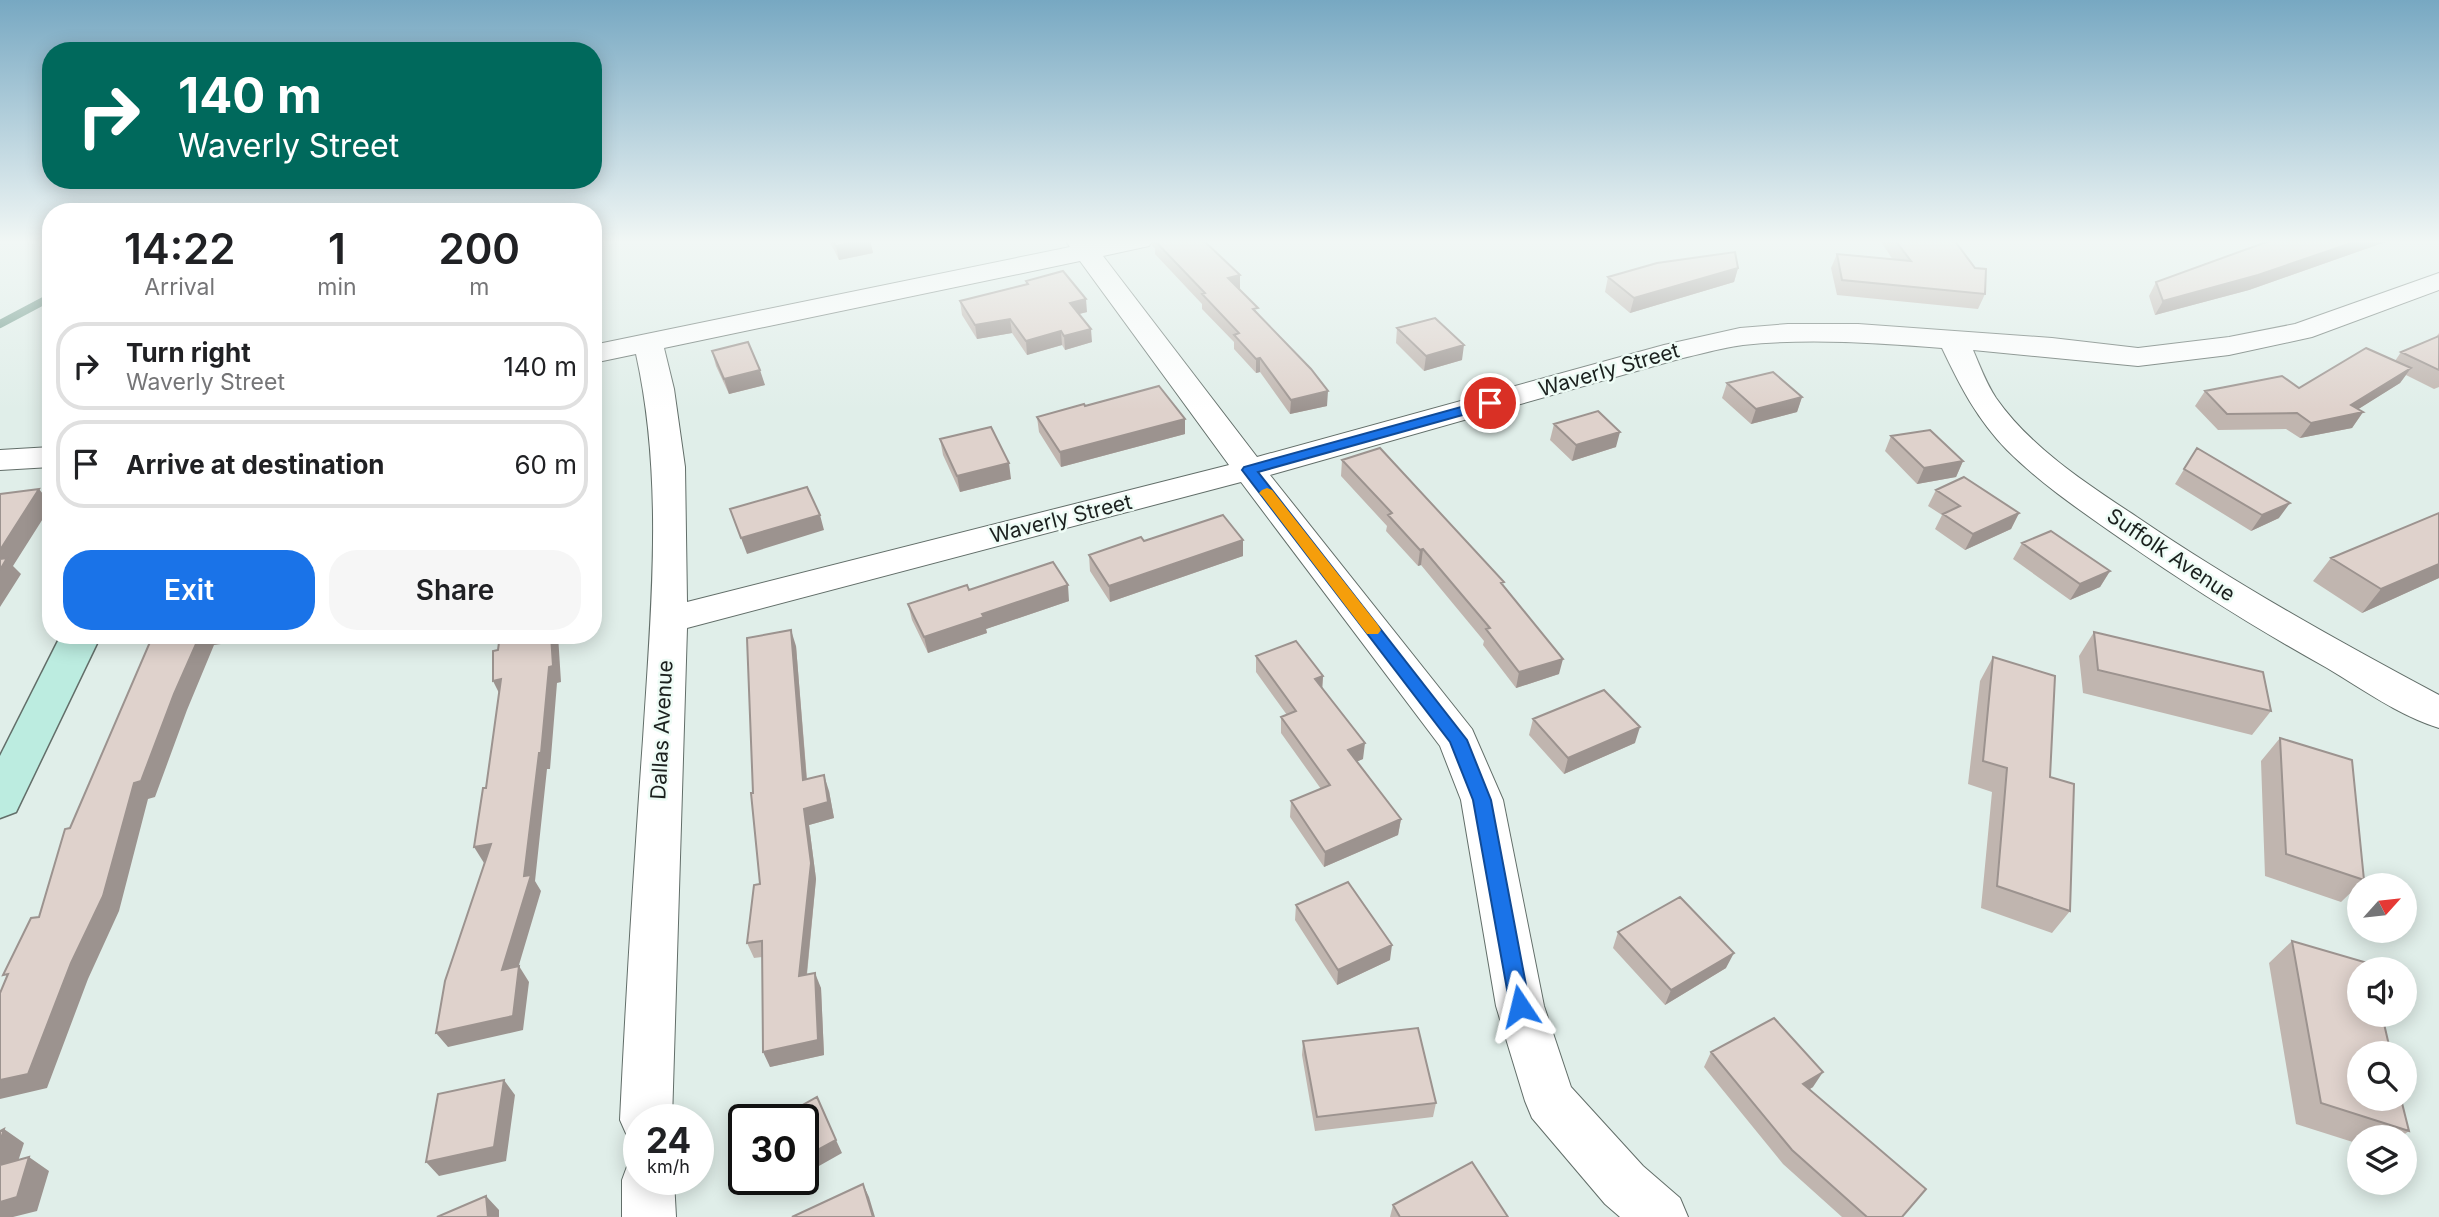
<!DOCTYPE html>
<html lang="en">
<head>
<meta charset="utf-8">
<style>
  :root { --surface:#fff; --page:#f6f6f6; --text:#202124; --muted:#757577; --line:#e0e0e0; --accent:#1a73e8 }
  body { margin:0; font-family:Inter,sans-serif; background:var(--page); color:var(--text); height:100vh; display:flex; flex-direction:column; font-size:26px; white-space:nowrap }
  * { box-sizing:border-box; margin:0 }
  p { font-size:23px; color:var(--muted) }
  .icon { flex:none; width:38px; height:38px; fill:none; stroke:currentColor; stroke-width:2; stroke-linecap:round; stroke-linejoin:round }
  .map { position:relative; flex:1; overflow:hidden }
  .panel { position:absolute; left:42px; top:203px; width:560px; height:441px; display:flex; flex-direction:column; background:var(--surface); border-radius:28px; box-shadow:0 4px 18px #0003 }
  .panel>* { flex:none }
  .hud { position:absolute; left:42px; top:42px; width:560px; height:147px; border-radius:28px; box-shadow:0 4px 18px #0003; background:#00695c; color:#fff; overflow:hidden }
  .needle { width:46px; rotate:63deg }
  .fabs { position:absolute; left:2347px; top:873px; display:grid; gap:14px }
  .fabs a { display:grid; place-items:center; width:70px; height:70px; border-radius:50%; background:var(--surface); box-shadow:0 4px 18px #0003; font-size:35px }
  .speed { position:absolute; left:623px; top:1104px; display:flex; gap:14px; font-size:35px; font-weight:700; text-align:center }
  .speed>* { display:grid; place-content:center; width:91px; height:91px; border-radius:50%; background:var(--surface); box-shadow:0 4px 18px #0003; line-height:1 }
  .speed small { font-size:18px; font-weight:400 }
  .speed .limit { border:4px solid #111; border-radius:10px; background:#fff; color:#111 }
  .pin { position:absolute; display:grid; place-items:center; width:60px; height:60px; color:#fff; margin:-30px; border:4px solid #fff; border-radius:50%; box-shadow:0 2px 7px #0007 }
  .me { position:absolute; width:77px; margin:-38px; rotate:350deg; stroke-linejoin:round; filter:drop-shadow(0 0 5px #0008) }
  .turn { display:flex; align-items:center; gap:24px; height:147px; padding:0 21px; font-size:32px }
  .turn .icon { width:91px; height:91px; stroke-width:2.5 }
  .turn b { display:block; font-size:49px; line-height:60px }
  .eta { display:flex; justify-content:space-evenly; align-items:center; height:119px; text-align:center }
  .eta b { font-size:42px; font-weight:600; line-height:49px }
  .primary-button { display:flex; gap:14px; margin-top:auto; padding:14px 21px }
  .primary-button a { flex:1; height:80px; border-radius:28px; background:var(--accent); color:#fff; font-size:28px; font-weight:600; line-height:80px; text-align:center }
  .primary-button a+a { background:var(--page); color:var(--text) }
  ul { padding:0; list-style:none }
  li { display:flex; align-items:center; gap:21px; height:88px; margin:0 14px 10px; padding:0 7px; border:4px solid var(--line); border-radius:28px }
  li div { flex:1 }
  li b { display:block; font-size:26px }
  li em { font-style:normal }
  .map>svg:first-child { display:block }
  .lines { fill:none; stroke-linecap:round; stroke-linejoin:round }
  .stream { stroke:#6d9788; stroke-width:8 }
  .minor-casing { stroke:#626e69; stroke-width:2 }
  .secondary-casing { stroke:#626e69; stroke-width:3 }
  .minor { fill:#fff; fill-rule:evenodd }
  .secondary { fill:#bcece0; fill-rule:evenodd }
  .wall { fill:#c0b5af }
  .shaded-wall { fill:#9c938f }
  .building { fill:#dfd2cc; stroke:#9c938f; stroke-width:2 }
  .route { fill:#1a73e8; stroke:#114b97; stroke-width:2 }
  .slow { fill:#f59e0b }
  .labels { text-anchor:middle; stroke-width:5; stroke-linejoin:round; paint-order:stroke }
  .street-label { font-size:21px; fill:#1b201e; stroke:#eefcf6 }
</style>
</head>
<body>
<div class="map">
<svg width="2439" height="1217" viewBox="0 0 2439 1217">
  <rect width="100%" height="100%" fill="#e0eee9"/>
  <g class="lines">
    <path class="stream" d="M 0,324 L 51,297"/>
    <defs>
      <path id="minor" d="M 1065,240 L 1153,240 L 1149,246 L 1103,256 L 1257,457 L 1664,345 L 1740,328 L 1788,324 L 1858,324 L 2052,338 L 2138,348 L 2229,337 L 2295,324 L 2439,273 L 2439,290 L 2312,337 L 2229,355 L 2138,366 L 1973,350 C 1980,366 1986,383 1996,398 C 2031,448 2087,484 2137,517 C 2234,583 2336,640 2439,695 L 2439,728 C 2400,716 2362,689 2327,668 C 2257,629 2190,587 2124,541 C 2084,513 2042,485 2007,450 C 1977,419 1960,386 1942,348 C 1876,343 1809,338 1743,345 C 1721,348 1700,354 1679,359 L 1270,475 L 1472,729 L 1503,800 L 1544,1006 L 1571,1087 L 1643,1166 L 1680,1198 L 1688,1217 L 1620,1217 L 1605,1204 L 1532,1118 L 1525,1101 L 1496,1006 L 1461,800 L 1440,746 L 1241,482 L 687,628 L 672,1120 L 639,1120 L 639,1142 L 628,1138 L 620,1120 C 626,993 634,866 643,739 C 651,611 664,480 636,354 L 593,363 L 593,345 L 1070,247 ZM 1080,261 L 1229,465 L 687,602 L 685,467 L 674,389 L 664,348 Z
        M 51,447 L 51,467 L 0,470 L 0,450 Z
        M 639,1157 L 639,1180 L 674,1180 L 676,1217 L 622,1217 L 622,1180 L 629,1161 Z"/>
      <path id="secondary" d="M 61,635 L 101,635 L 16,812 L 0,818 L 0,756 Z"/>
    </defs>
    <use href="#minor" class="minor-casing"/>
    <use href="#secondary" class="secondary-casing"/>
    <use href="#minor" class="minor"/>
    <use href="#secondary" class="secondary"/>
  </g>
  <path class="wall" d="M 829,240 L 870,240 L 873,253 L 839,260 Z
    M 1152,240 L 1203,240 L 1327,406 L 1290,414 L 1260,372 L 1256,373 L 1234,349 L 1234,342 L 1202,309 L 1202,304 L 1155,254 L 1155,248 L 1152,246 Z
    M 1880,240 L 1954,240 L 1985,294 L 1978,309 L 1837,295 L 1831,268 L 1837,254 L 1893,260 Z
    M 2272,240 L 2391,240 L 2249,290 L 2155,315 L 2149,296 L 2156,282 Z
    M 1738,268 L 1734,282 L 1630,313 L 1605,292 L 1608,277 Z
    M 1026,281 L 1087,312 L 1079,314 L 1092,342 L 1065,350 L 1062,345 L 1027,355 L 1012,333 L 977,339 L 962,315 L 960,301 L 1026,284 Z
    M 1397,328 L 1462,360 L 1424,371 L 1396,343 Z
    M 2439,333 L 2439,387 L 2434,389 L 2406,375 L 2400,383 L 2358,409 L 2363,412 L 2352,428 L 2300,438 L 2286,429 L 2218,430 L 2195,406 L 2205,391 L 2299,388 L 2395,361 L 2401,352 L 2436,337 Z
    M 712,351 L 765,385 L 729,394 L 716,366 Z
    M 1727,383 L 1802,397 L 1797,412 L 1751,424 L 1722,398 Z
    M 1037,417 L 1185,419 L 1185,434 L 1061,467 L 1039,432 Z
    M 1554,424 L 1616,447 L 1572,461 L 1550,440 Z
    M 1891,436 L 1963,461 L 1956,477 L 1917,484 L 1885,451 Z
    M 940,439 L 1011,479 L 960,492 L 943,455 Z
    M 2197,448 L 2279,518 L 2251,531 L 2175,484 Z
    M 1342,460 L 1503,585 L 1559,674 L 1516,688 L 1483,645 L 1484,641 L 1421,565 L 1418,566 L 1386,531 L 1387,526 L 1341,476 Z
    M 1936,490 L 2019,513 L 2011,529 L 1965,550 L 1935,529 L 1942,515 L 1928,506 Z
    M 1243,540 L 1243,556 L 1110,602 L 1090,571 L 1089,555 L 1144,541 Z
    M 2022,543 L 2110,571 L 2100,587 L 2070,600 L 2013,559 Z
    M 2331,558 L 2439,578 L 2362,613 L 2313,581 Z
    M 969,590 L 1069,601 L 986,629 L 987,633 L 928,653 L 912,620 L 908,604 Z
    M 2094,632 L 2271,711 L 2252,735 L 2083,693 L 2079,656 Z
    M 796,646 L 807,779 L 829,791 L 834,818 L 809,825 L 816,879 L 807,975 L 821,988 L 824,1055 L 770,1067 L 762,957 L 754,958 L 747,943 L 760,884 L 753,793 Z
    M 1256,656 L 1323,676 L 1322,688 L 1363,759 L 1357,761 L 1401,819 L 1398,835 L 1324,867 L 1290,817 L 1291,801 L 1321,789 L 1281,733 L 1281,717 L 1287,715 L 1256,672 Z
    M 1993,657 L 2050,777 L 2070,911 L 2052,933 L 1981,908 L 1992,792 L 1968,784 L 1980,681 Z
    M 1533,719 L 1635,743 L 1564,774 L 1529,735 Z
    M 2280,738 L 2364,880 L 2341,902 L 2265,876 L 2261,761 Z
    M 1296,905 L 1390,960 L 1337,985 L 1295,920 Z
    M 1618,932 L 1726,968 L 1665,1005 L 1613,948 Z
    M 2292,941 L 2409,1131 L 2399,1138 L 2359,1138 L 2359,1144 L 2296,1124 L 2269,963 Z
    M 1303,1041 L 1436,1103 L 1433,1117 L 1315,1131 L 1302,1055 Z
    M 1711,1052 L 1813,1087 L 1810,1089 L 1902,1217 L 1842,1217 L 1783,1164 L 1704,1067 Z
    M 1393,1205 L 1508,1217 L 1390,1217 Z"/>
  <path class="shaded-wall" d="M 865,240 L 870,240 L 873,253 L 839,260 L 836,246 Z
    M 2360,240 L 2391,240 L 2249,290 L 2155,315 L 2163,301 Z
    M 1738,268 L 1734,282 L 1630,313 L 1634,298 Z
    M 1240,275 L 1240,289 L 1228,278 Z
    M 1086,299 L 1087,312 L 1071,316 L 1070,303 Z
    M 1010,319 L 1012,333 L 977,339 L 975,325 Z
    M 1091,329 L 1092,342 L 1065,350 L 1064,336 Z
    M 1061,331 L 1062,345 L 1027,355 L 1026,341 Z
    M 1464,345 L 1462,360 L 1424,371 L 1426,356 Z
    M 1260,358 L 1260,372 L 1256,373 L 1256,359 Z
    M 2411,368 L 2400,383 L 2349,415 L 2363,412 L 2352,428 L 2300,438 L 2311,423 L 2351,405 Z
    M 760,370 L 765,385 L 729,394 L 724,379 Z
    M 1328,391 L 1327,406 L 1290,414 L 1291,400 Z
    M 1802,397 L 1797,412 L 1751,424 L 1756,409 Z
    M 1185,419 L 1185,434 L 1061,467 L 1060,452 Z
    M 1620,432 L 1616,447 L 1572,461 L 1576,445 Z
    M 1963,461 L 1956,477 L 1917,484 L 1924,468 Z
    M 1009,463 L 1011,479 L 960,492 L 957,476 Z
    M 39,489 L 51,504 L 51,506 L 13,566 L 21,574 L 0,607 L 0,550 Z
    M 2290,503 L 2279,518 L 2251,531 L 2262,515 Z
    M 2019,513 L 2011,529 L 1965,550 L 1973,534 Z
    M 820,515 L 824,530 L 747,554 L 741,538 Z
    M 1243,540 L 1243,556 L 1110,602 L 1109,586 Z
    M 1423,549 L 1421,565 L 1418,566 L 1420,550 Z
    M 2439,564 L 2439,578 L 2362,613 L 2381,589 Z
    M 2110,571 L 2100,587 L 2070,600 L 2080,584 Z
    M 1068,585 L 1069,601 L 986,629 L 987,633 L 928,653 L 924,637 L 982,614 Z
    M 791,630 L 796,646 L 808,796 L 803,780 Z
    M 200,635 L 224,635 L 221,644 L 214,645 L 187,710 L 155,797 L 148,799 L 119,911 L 88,979 L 47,1088 L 0,1099 L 0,1080 Z
    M 551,635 L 558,635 L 561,682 L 557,683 L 550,769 L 547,769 L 535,881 L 541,891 L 513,985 L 502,970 L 524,876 Z
    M 1563,659 L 1559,674 L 1516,688 L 1519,672 Z
    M 1323,676 L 1322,692 L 1315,679 Z
    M 501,679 L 501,697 L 493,681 Z
    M 1640,727 L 1635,743 L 1564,774 L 1568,758 Z
    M 1365,743 L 1363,759 L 1347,766 L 1348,750 Z
    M 824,775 L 829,791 L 834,818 L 809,825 L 816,879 L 805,991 L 799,976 L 804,809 Z
    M 1401,819 L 1398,835 L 1324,867 L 1325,852 Z
    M 491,844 L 484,863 L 474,847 Z
    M 1392,945 L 1390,960 L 1337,985 L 1338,970 Z
    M 1734,953 L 1726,968 L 1665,1005 L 1671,990 Z
    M 519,966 L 529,982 L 523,1030 L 448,1047 L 436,1033 Z
    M 815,973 L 821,988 L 824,1055 L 770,1067 L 763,1052 Z
    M 1823,1072 L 1813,1087 L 1794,1098 L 1803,1084 Z
    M 504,1080 L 515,1095 L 506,1161 L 439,1176 L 426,1162 Z
    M 4,1129 L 24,1143 L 12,1180 L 0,1173 L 0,1142 Z
    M 836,1140 L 842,1153 L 803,1175 L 803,1158 Z
    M 29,1157 L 49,1171 L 37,1211 L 13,1217 L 0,1217 L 0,1202 Z
    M 782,1180 L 795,1180 L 785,1185 Z
    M 863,1184 L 869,1197 L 875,1217 L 873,1217 Z
    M 486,1196 L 499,1210 L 499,1217 L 488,1217 Z"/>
  <path class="building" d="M 833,240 L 865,240 L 836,246 Z
    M 1158,240 L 1203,240 L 1240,275 L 1228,278 L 1258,308 L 1253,309 L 1311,369 L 1328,391 L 1291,400 L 1260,358 L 1256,359 L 1234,335 L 1239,333 L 1202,294 L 1205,293 L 1155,241 Z
    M 1895,240 L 1954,240 L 1975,268 L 1986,269 L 1985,294 L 1842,280 L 1837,254 L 1911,261 Z
    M 2272,240 L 2360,240 L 2258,275 L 2163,301 L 2156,282 Z
    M 1735,252 L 1738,268 L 1634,298 L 1608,277 L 1657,263 Z
    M 1063,271 L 1086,299 L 1070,303 L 1091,329 L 1064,336 L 1061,331 L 1026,341 L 1010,319 L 975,325 L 960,301 L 1028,284 L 1026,281 Z
    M 1435,318 L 1464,345 L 1426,356 L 1397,328 Z
    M 2439,336 L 2439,370 L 2401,352 Z
    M 748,342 L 760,370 L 724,379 L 712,351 Z
    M 2366,348 L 2411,368 L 2351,405 L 2363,412 L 2311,423 L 2297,413 L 2227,414 L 2205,391 L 2282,376 L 2299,388 Z
    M 1773,372 L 1802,397 L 1756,409 L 1727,383 Z
    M 1159,386 L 1185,419 L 1060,452 L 1037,417 L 1084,404 L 1085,406 Z
    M 1598,411 L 1620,432 L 1576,445 L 1554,424 Z
    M 991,427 L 1009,463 L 957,476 L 940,439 Z
    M 1930,430 L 1963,461 L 1924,468 L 1891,436 Z
    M 1380,448 L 1504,582 L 1501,583 L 1563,659 L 1519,672 L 1486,629 L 1490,628 L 1423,549 L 1420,550 L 1388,515 L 1392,513 L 1342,460 Z
    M 2197,448 L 2290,503 L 2262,515 L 2184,469 Z
    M 1964,477 L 2019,513 L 1973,534 L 1943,514 L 1960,506 L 1936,490 Z
    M 807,487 L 820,515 L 741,538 L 730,509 Z
    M 39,489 L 0,550 L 0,494 Z
    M 2439,513 L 2439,564 L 2381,589 L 2331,558 Z
    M 1223,515 L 1243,540 L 1109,586 L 1089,555 L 1141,537 L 1144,541 Z
    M 2051,531 L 2110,571 L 2080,584 L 2022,543 Z
    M 7,558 L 0,570 L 0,559 Z
    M 1053,562 L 1068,585 L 982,614 L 984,617 L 924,637 L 908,604 L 967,585 L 969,590 Z
    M 791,630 L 803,780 L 824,775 L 828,802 L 804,809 L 811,863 L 799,976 L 815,973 L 818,1040 L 763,1052 L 762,941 L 747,943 L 754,885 L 760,884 L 751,793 L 753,793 L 747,638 Z
    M 2094,632 L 2263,672 L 2271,711 L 2098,670 Z
    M 153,635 L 200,635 L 174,694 L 141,781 L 134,783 L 103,896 L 71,963 L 28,1074 L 0,1080 L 0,993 L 8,974 L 3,975 L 31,918 L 39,917 L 65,829 L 70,828 Z
    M 500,635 L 551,635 L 553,666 L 549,667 L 541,753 L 539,753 L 524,876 L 531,875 L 502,970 L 519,966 L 513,1016 L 436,1033 L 445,981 L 491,844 L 474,847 L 483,788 L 486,788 L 501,679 L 493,681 L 493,651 L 498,650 Z
    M 1296,641 L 1323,676 L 1315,679 L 1365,743 L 1348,750 L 1401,819 L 1325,852 L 1291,801 L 1330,785 L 1281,717 L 1296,711 L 1256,656 Z
    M 1993,657 L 2055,676 L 2050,777 L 2074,784 L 2070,911 L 1997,886 L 2007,768 L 1983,761 Z
    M 1604,690 L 1640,727 L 1568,758 L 1533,719 Z
    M 2280,738 L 2352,760 L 2364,880 L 2286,854 Z
    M 1348,882 L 1392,945 L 1338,970 L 1296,905 Z
    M 1680,897 L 1734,953 L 1671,990 L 1618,932 Z
    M 2292,941 L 2371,964 L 2372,970 L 2359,970 L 2359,1015 L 2382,1015 L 2391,1054 L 2359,1054 L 2359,1099 L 2401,1099 L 2409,1131 L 2321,1103 Z
    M 1774,1018 L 1823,1072 L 1803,1084 L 1926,1189 L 1902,1217 L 1867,1217 L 1792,1150 L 1711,1052 Z
    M 1418,1028 L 1436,1103 L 1317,1117 L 1303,1041 Z
    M 504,1080 L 494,1147 L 426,1162 L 438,1094 Z
    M 817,1097 L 836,1140 L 803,1158 L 803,1120 L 776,1120 Z
    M 4,1129 L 0,1142 L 0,1131 Z
    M 29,1157 L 17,1197 L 0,1202 L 0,1165 Z
    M 1472,1162 L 1508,1217 L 1400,1217 L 1393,1205 Z
    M 863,1184 L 873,1217 L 792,1217 Z
    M 486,1196 L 488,1217 L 437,1217 Z"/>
  <linearGradient id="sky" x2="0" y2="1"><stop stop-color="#77a8c2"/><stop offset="0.59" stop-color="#f1f7f5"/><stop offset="1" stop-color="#f1f7f5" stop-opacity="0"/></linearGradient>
  <rect width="2439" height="410" fill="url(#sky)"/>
  <path class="route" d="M 1490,399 L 1495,401 L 1495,406 L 1258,472 L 1467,740 L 1491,800 L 1530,1006 L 1527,1012 L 1520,1015 L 1513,1012 L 1510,1006 L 1473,800 L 1450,742 L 1242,470 L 1244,467 Z"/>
  <path class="slow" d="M 1267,488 L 1272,490 L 1378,625 L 1381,630 L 1378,634 L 1367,634 L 1262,496 L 1259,493 L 1262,490 Z"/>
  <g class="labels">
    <g class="street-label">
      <text transform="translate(1609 370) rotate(-16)" y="7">Waverly Street</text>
      <text transform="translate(1061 519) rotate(-14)" y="7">Waverly Street</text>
      <text transform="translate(2171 555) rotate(34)" y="7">Suffolk Avenue</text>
      <text transform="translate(662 730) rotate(-87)" y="7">Dallas Avenue</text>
    </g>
  </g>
</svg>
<div class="fabs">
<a><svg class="needle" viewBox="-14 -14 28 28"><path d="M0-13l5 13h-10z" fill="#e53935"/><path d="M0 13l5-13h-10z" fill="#757577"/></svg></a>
<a><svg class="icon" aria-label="sound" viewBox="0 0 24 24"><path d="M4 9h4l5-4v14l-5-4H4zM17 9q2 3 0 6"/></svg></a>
<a><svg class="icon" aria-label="search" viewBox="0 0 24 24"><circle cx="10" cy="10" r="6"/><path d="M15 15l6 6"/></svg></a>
<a><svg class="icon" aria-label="layers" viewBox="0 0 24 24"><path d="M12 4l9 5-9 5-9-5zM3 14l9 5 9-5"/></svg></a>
</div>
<div class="speed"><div>24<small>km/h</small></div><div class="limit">30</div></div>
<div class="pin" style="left:1490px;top:403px;background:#d93025"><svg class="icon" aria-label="arrive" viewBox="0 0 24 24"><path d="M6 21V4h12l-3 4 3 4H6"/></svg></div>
<svg class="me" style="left:1520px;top:1006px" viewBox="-20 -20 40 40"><path d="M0-17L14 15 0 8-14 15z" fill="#1a73e8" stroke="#fff" stroke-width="4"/></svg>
<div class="hud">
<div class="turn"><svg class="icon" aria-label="right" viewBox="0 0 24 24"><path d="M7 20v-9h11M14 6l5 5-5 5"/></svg><div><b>140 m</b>Waverly Street</div></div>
</div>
<section class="panel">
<div class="eta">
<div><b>14:22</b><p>Arrival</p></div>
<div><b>1</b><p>min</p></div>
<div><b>200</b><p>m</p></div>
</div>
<ul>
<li><svg class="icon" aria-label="right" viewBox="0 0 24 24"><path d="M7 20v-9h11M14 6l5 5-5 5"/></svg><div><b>Turn right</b><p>Waverly Street</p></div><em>140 m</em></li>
<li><svg class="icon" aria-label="arrive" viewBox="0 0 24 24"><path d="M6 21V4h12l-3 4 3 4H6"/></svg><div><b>Arrive at destination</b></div><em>60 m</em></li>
</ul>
<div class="primary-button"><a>Exit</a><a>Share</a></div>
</section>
</div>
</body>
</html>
